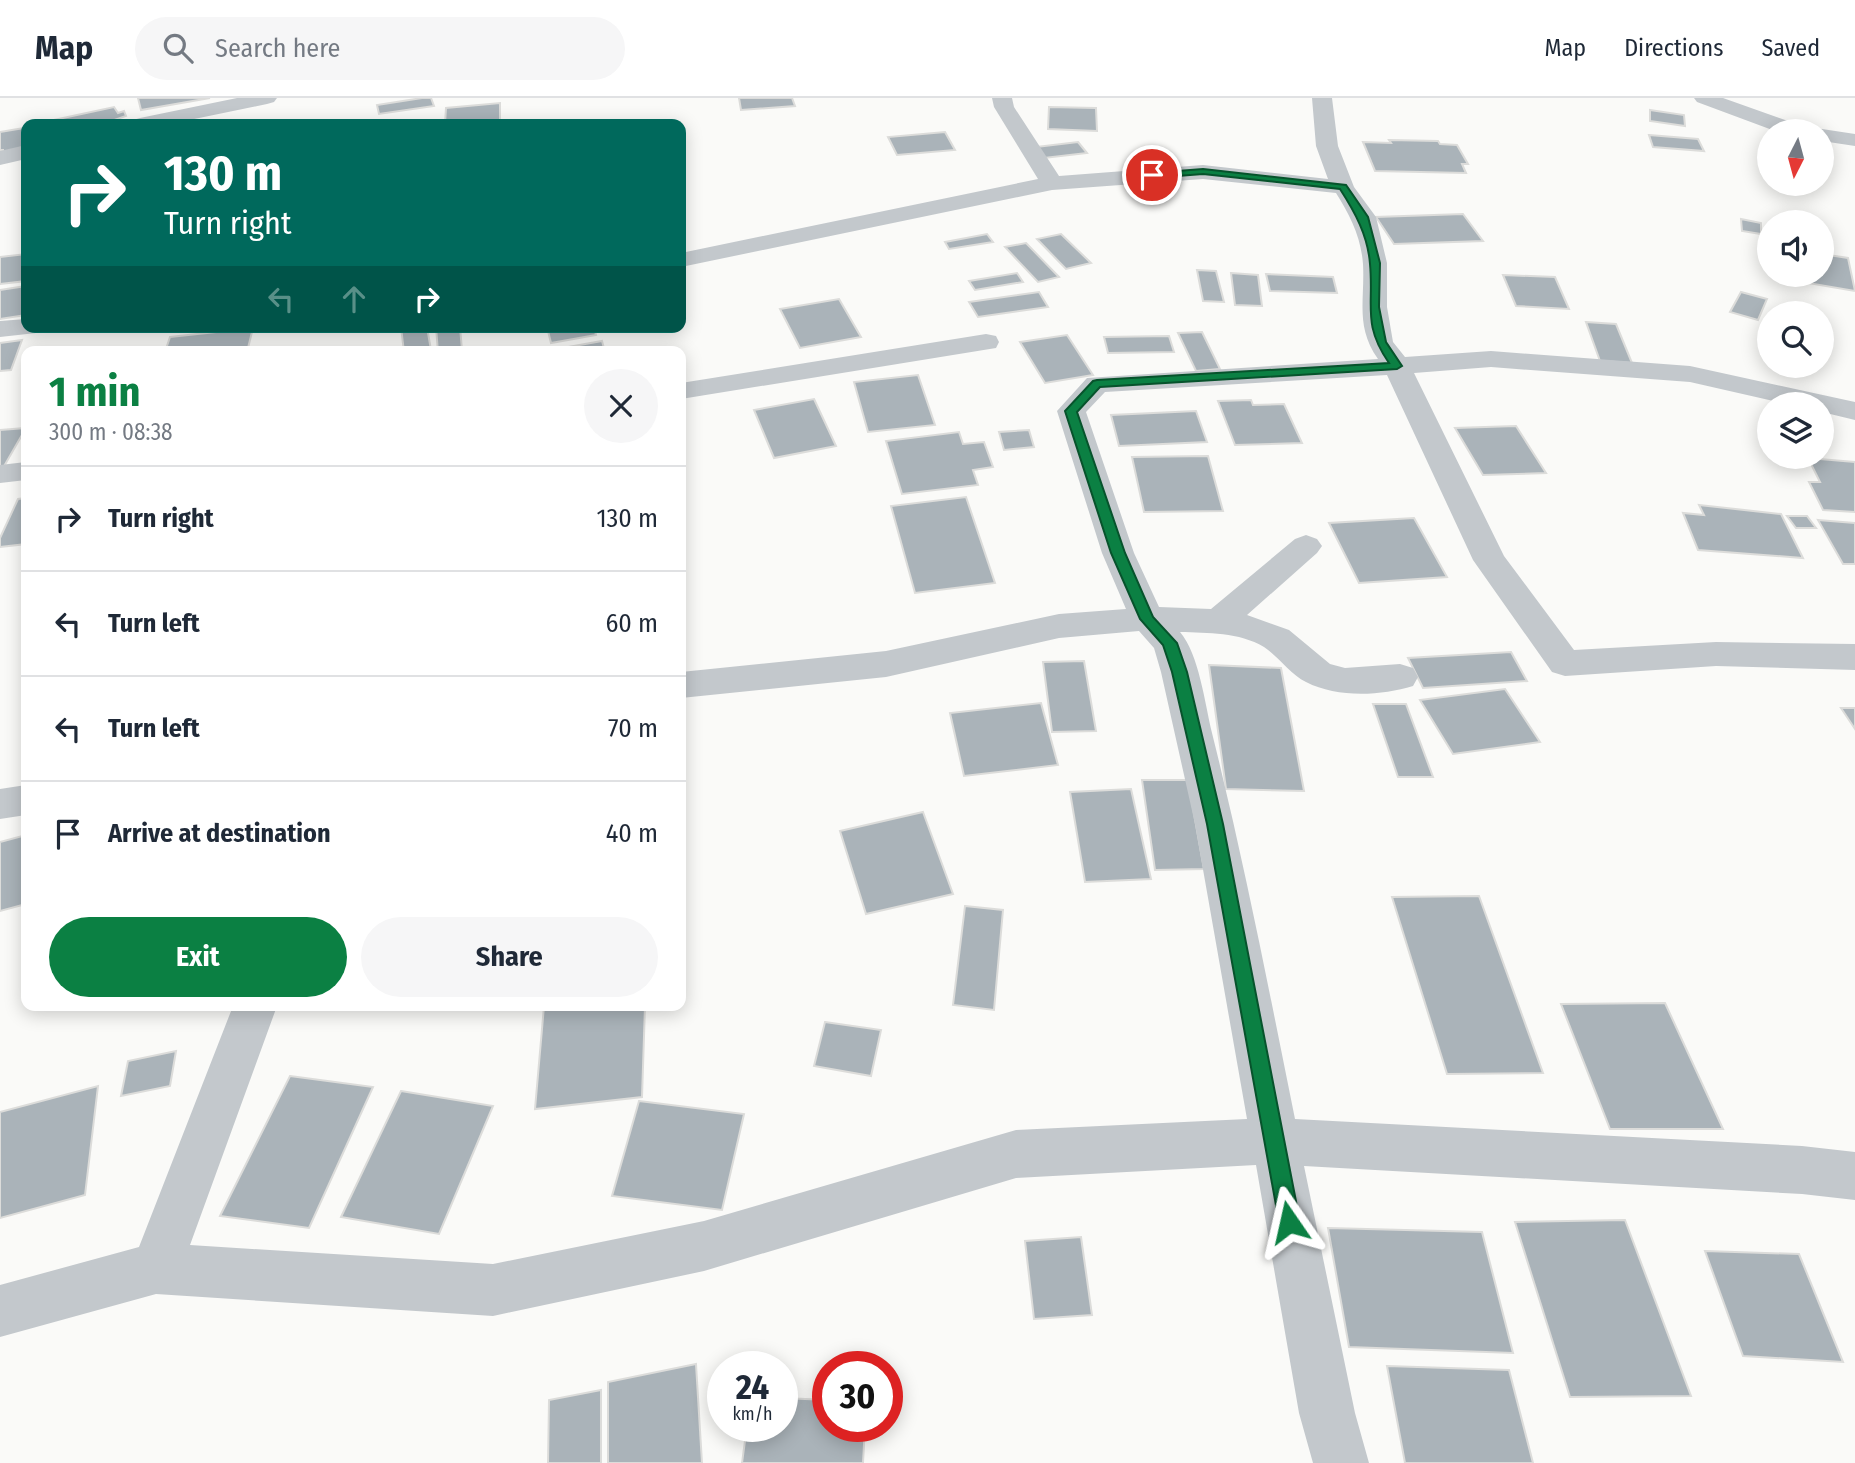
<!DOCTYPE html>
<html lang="en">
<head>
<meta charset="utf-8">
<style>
  :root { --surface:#fff; --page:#f6f6f7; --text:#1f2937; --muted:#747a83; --line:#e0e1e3; --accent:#0b8043 }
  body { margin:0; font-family:"Fira Sans Condensed",sans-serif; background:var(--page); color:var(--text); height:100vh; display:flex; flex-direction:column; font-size:26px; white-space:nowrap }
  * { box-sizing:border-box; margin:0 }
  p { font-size:23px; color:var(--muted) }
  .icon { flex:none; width:38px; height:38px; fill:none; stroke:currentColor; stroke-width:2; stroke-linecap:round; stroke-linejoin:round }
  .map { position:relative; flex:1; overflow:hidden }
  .side { position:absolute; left:21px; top:248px; width:665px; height:665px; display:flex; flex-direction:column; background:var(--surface); border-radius:14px; box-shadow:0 4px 18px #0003 }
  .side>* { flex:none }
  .guide { position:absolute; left:21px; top:21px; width:665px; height:214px; border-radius:14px; box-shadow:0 4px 18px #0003; background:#00695c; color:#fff; overflow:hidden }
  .needle { width:46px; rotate:186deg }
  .tools { position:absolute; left:1757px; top:21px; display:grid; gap:14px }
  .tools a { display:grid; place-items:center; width:77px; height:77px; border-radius:50%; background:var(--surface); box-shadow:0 4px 18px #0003; font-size:35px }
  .speed { position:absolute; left:707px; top:1253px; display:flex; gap:14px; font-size:35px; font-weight:700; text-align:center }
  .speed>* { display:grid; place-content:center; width:91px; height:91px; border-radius:50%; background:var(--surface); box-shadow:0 4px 18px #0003; line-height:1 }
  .speed small { font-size:18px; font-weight:400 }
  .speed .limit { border:10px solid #d22; background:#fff; color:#111 }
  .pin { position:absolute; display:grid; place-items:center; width:60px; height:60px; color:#fff; margin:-30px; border:4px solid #fff; border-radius:50%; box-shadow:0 2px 7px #0007 }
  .me { position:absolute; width:77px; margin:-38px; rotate:349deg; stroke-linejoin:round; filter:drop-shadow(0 0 5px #0008) }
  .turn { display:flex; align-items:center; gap:24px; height:147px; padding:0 28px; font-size:32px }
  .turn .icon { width:91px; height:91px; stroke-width:2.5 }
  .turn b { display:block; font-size:49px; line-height:60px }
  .lanes { display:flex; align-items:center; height:66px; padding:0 28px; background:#0003; justify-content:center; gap:35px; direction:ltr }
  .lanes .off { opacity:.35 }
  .round { display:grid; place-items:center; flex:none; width:74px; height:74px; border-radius:37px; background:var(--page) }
  .overview { display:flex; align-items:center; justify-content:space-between; height:119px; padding:0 28px }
  h1 { font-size:42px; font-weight:700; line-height:52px; color:var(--accent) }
  .action { display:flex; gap:14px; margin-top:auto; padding:14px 28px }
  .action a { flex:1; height:80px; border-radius:42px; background:var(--accent); color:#fff; font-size:28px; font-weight:700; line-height:80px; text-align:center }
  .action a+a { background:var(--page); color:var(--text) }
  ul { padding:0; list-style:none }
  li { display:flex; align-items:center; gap:21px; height:105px; padding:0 28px; border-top:2px solid var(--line) }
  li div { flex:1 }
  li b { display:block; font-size:26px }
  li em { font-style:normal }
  header { display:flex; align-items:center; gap:42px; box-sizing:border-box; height:98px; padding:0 35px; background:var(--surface); border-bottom:2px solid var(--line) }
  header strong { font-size:33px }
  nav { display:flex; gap:38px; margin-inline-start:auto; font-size:24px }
  .search { width:490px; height:63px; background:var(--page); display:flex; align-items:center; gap:18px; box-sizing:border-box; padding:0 24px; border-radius:38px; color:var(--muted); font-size:26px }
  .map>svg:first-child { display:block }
  .building { fill:#aab3b9; stroke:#dcdcda; stroke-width:2 }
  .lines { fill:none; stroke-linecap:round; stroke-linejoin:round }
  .minor { fill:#c3c8cc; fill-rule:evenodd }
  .route { fill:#0b8043; stroke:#07532c; stroke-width:2 }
</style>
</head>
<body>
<header>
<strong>Map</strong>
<div class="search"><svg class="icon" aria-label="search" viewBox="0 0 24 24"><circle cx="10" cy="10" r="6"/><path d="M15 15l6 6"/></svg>Search here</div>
<nav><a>Map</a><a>Directions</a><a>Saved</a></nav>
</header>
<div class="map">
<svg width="1855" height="1365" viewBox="0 0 1855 1365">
  <rect width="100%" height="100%" fill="#fafaf8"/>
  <path class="building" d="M 138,0 L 210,0 L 141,12 Z
    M 422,0 L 431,0 L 434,8 L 379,16 L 377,7 Z
    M 739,0 L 792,0 L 795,8 L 741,12 Z
    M 500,5 L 500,26 L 445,26 L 446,10 Z
    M 114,9 L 118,15 L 124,13 L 126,18 L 103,26 L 35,26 Z
    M 1049,9 L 1096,10 L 1097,33 L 1048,31 Z
    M 1650,12 L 1684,17 L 1685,28 L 1650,23 Z
    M 24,30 L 23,36 L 26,35 L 24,53 L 3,56 L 3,52 L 0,52 L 0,34 Z
    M 945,34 L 955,52 L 897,57 L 888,39 Z
    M 1649,37 L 1698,41 L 1704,53 L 1653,49 Z
    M 1389,42 L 1438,43 L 1440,46 L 1457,47 L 1468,66 L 1462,66 L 1466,75 L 1375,73 L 1363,44 L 1391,45 Z
    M 1078,44 L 1087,55 L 1044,60 L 1036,49 Z
    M 1463,116 L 1483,143 L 1394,146 L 1376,119 Z
    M 1741,121 L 1761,125 L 1761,136 L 1742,133 Z
    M 987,136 L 993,144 L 949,151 L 945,144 Z
    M 1061,136 L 1091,165 L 1066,171 L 1037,141 Z
    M 1026,145 L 1059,179 L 1038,184 L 1005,149 Z
    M 26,156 L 26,183 L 0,186 L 0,159 Z
    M 1822,156 L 1848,160 L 1855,193 L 1802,184 L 1801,177 L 1822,177 Z
    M 1197,172 L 1216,173 L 1224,204 L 1203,203 Z
    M 1017,175 L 1023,184 L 975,192 L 969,183 Z
    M 1231,175 L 1258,177 L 1262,208 L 1235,207 Z
    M 1266,176 L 1333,179 L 1337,195 L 1270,193 Z
    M 1503,177 L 1555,179 L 1569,211 L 1516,208 Z
    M 26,188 L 26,217 L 0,221 L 0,192 Z
    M 1039,194 L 1048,209 L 978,219 L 969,204 Z
    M 1741,194 L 1767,201 L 1758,222 L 1730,214 Z
    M 839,201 L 861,239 L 800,250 L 780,211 Z
    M 1586,224 L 1616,226 L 1632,265 L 1600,263 Z
    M 401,229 L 427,229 L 431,252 L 404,254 Z
    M 436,229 L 460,229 L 462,252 L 438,254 Z
    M 547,229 L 594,229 L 596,237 L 551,245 Z
    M 253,230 L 247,254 L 165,254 L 170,239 Z
    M 1202,234 L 1220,271 L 1196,273 L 1178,235 Z
    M 1067,237 L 1093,277 L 1045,285 L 1020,244 Z
    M 1169,238 L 1174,254 L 1108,255 L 1104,239 Z
    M 22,242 L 11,272 L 0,273 L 0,245 Z
    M 602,243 L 605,254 L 546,253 Z
    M 918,277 L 935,327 L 868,334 L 854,284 Z
    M 814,301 L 836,348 L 774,360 L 754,312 Z
    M 1251,302 L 1253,307 L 1284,306 L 1302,345 L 1235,347 L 1218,303 Z
    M 1196,313 L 1207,344 L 1119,348 L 1111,317 Z
    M 1516,328 L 1546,375 L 1483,377 L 1455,330 Z
    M 26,330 L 3,370 L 0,370 L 0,332 Z
    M 1029,332 L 1034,349 L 1004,352 L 999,334 Z
    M 959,334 L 963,346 L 984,344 L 993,369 L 973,372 L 978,387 L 902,396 L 886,343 Z
    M 1208,358 L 1223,413 L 1144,414 L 1132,359 Z
    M 1808,360 L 1855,364 L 1855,414 L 1823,412 L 1809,384 L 1820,384 Z
    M 966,399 L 995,485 L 915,495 L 891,408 Z
    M 26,400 L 26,446 L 0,449 L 0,440 L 18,401 Z
    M 1699,407 L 1781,416 L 1803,460 L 1698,452 L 1683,415 L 1704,417 Z
    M 1787,418 L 1807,418 L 1816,430 L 1796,430 Z
    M 1414,420 L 1447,479 L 1359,485 L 1329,425 Z
    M 1818,422 L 1855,425 L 1855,466 L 1843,466 Z
    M 1511,554 L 1527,583 L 1423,590 L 1408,560 Z
    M 1084,563 L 1096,633 L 1052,634 L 1043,564 Z
    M 1209,567 L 1281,570 L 1304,693 L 1226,691 Z
    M 1505,591 L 1540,644 L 1453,656 L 1420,602 Z
    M 1041,605 L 1058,667 L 964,678 L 950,615 Z
    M 1373,606 L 1406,606 L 1433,679 L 1398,679 Z
    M 1841,610 L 1855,610 L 1855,631 Z
    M 1142,682 L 1188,682 L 1204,771 L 1155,772 Z
    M 1131,691 L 1151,781 L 1085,784 L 1070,694 Z
    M 923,714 L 953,796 L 866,816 L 840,733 Z
    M 26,737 L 26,806 L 0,813 L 0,744 Z
    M 1479,798 L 1543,975 L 1447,976 L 1392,799 Z
    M 965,808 L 1003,812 L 994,912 L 953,907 Z
    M 1665,905 L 1723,1031 L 1610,1031 L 1561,906 Z
    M 544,908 L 645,908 L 642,999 L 535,1011 Z
    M 825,924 L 881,932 L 871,978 L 814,968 Z
    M 176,953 L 170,988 L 121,998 L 128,963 Z
    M 290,978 L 373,989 L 309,1130 L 220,1118 Z
    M 98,988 L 85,1097 L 0,1120 L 0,1014 Z
    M 401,993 L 493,1008 L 439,1136 L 341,1119 Z
    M 639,1003 L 744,1016 L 722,1112 L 612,1098 Z
    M 1625,1122 L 1691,1298 L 1570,1299 L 1515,1124 Z
    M 1328,1130 L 1482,1134 L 1513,1255 L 1349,1249 Z
    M 1081,1139 L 1092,1217 L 1034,1221 L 1025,1143 Z
    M 1705,1153 L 1799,1156 L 1843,1264 L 1743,1258 Z
    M 696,1266 L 702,1365 L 608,1365 L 608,1284 Z
    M 1387,1268 L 1509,1272 L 1533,1365 L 1405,1365 Z
    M 601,1292 L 601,1365 L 548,1365 L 549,1302 Z
    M 782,1300 L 828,1302 L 828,1328 L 865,1328 L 863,1365 L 742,1365 L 747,1328 L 782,1328 Z"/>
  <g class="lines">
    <path class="minor" d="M 237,0 L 277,0 L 274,4 L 267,6 L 170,26 L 129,26 L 133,22 L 140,20 Z
      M 992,0 L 1012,0 L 1014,9 L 1059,78 L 1203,67 L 1328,81 L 1316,48 L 1312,0 L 1332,0 L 1338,48 L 1354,89 L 1376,119 L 1387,165 L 1387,209 L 1393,244 L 1405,259 L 1491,253 L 1690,268 L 1855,304 L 1855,322 L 1822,314 L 1822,306 L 1787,306 L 1690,284 L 1491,269 L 1414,275 L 1504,458 L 1574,552 L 1716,544 L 1855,546 L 1855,572 L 1716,568 L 1565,578 L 1552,574 L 1473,462 L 1387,277 L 1105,294 L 1086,314 L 1134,455 L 1159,509 L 1211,511 L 1295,441 L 1306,437 L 1317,441 L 1322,448 L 1317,455 L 1247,517 L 1289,532 L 1330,566 L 1345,570 L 1400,566 L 1413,570 L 1418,579 L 1413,588 C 1380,598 1337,600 1306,584 C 1290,576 1279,559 1264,549 C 1239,534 1208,535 1180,534 C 1199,556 1205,606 1212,635 C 1244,763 1269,892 1295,1021 L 1802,1048 L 1855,1054 L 1855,1102 L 1802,1096 L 1304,1068 L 1355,1315 L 1369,1365 L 1313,1365 L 1299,1315 L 1256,1067 L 1016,1080 L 704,1173 L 493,1218 L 156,1196 L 0,1239 L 0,1187 L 139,1149 L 233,908 L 277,908 L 190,1147 L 493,1166 L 704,1123 L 1016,1032 L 1247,1021 L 1195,726 L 1161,574 L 1154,550 L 1139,533 L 1059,540 L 886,579 L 681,600 L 681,574 L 886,553 L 1059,516 L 1126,511 L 1102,455 L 1057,313 L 1087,280 L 1378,261 C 1355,228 1365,203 1363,166 C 1361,139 1350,117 1336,95 L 1203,81 L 1052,92 L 681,169 L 681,155 L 1038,81 L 994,9 Z
      M 1694,0 L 1723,0 L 1802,28 L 1805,33 L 1775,33 L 1697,4 Z
      M 1822,31 L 1855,36 L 1855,48 L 1822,43 L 1822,33 L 1814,33 Z
      M 26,47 L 26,61 L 0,67 L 0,53 Z
      M 26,221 L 26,229 L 40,229 L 36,235 L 0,239 L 0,223 Z
      M 986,236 L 996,238 L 999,244 L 996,250 L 681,301 L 681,285 Z
      M 26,364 L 26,382 L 0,385 L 0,367 Z
      M 26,687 L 26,717 L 0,721 L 0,691 Z"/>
  </g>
  <path class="route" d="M 1203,71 L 1346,87 L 1368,119 L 1380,165 L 1379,209 L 1386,244 L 1402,268 L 1397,271 L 1100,289 L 1077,314 L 1125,455 L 1153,519 L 1177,545 L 1187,574 L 1223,726 L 1300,1124 L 1297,1132 L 1289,1135 L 1282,1132 L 1279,1124 L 1207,726 L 1172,574 L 1163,547 L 1140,521 L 1111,455 L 1065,313 L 1093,283 L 1097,282 L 1389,265 C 1362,226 1374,208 1370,166 C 1368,138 1355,114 1340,91 L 1203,76 L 1152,80 L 1148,77 L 1152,75 Z"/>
</svg>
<div class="tools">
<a><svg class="needle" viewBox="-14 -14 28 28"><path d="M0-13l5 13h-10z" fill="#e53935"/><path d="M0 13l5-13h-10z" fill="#747a83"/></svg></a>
<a><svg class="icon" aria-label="sound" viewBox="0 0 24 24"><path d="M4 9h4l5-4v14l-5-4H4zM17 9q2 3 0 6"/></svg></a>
<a><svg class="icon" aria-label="search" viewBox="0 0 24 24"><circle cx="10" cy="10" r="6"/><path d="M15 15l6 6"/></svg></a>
<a><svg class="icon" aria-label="layers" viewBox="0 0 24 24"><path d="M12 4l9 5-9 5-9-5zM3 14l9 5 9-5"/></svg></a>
</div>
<div class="speed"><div>24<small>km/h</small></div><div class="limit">30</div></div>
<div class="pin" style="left:1152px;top:77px;background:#d93025"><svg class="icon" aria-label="arrive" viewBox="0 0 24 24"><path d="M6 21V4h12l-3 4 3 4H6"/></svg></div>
<svg class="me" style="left:1289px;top:1124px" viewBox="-20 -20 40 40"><path d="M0-17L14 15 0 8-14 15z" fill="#0b8043" stroke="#fff" stroke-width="4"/></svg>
<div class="guide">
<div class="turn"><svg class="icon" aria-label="right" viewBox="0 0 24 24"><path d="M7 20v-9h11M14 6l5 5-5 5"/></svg><div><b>130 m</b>Turn right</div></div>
<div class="lanes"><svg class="icon off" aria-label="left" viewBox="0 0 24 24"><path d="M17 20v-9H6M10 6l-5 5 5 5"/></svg><svg class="icon off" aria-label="ahead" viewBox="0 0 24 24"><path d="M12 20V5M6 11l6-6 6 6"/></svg><svg class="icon" aria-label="right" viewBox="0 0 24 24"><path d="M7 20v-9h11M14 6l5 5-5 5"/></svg></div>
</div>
<section class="side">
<div class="overview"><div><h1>1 min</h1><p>300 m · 08:38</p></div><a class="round"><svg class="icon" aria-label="close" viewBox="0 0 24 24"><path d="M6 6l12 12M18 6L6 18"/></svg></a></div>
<ul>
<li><svg class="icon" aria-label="right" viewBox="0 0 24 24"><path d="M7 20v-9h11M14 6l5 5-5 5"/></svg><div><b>Turn right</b></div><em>130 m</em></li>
<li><svg class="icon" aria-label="left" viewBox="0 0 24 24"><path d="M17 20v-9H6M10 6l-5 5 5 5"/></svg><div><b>Turn left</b></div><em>60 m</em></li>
<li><svg class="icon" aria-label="left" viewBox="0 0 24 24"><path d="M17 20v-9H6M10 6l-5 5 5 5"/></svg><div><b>Turn left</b></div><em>70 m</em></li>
<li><svg class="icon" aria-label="arrive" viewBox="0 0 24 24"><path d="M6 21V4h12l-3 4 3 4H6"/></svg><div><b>Arrive at destination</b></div><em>40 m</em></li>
</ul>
<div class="action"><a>Exit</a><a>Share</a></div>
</section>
</div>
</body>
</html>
